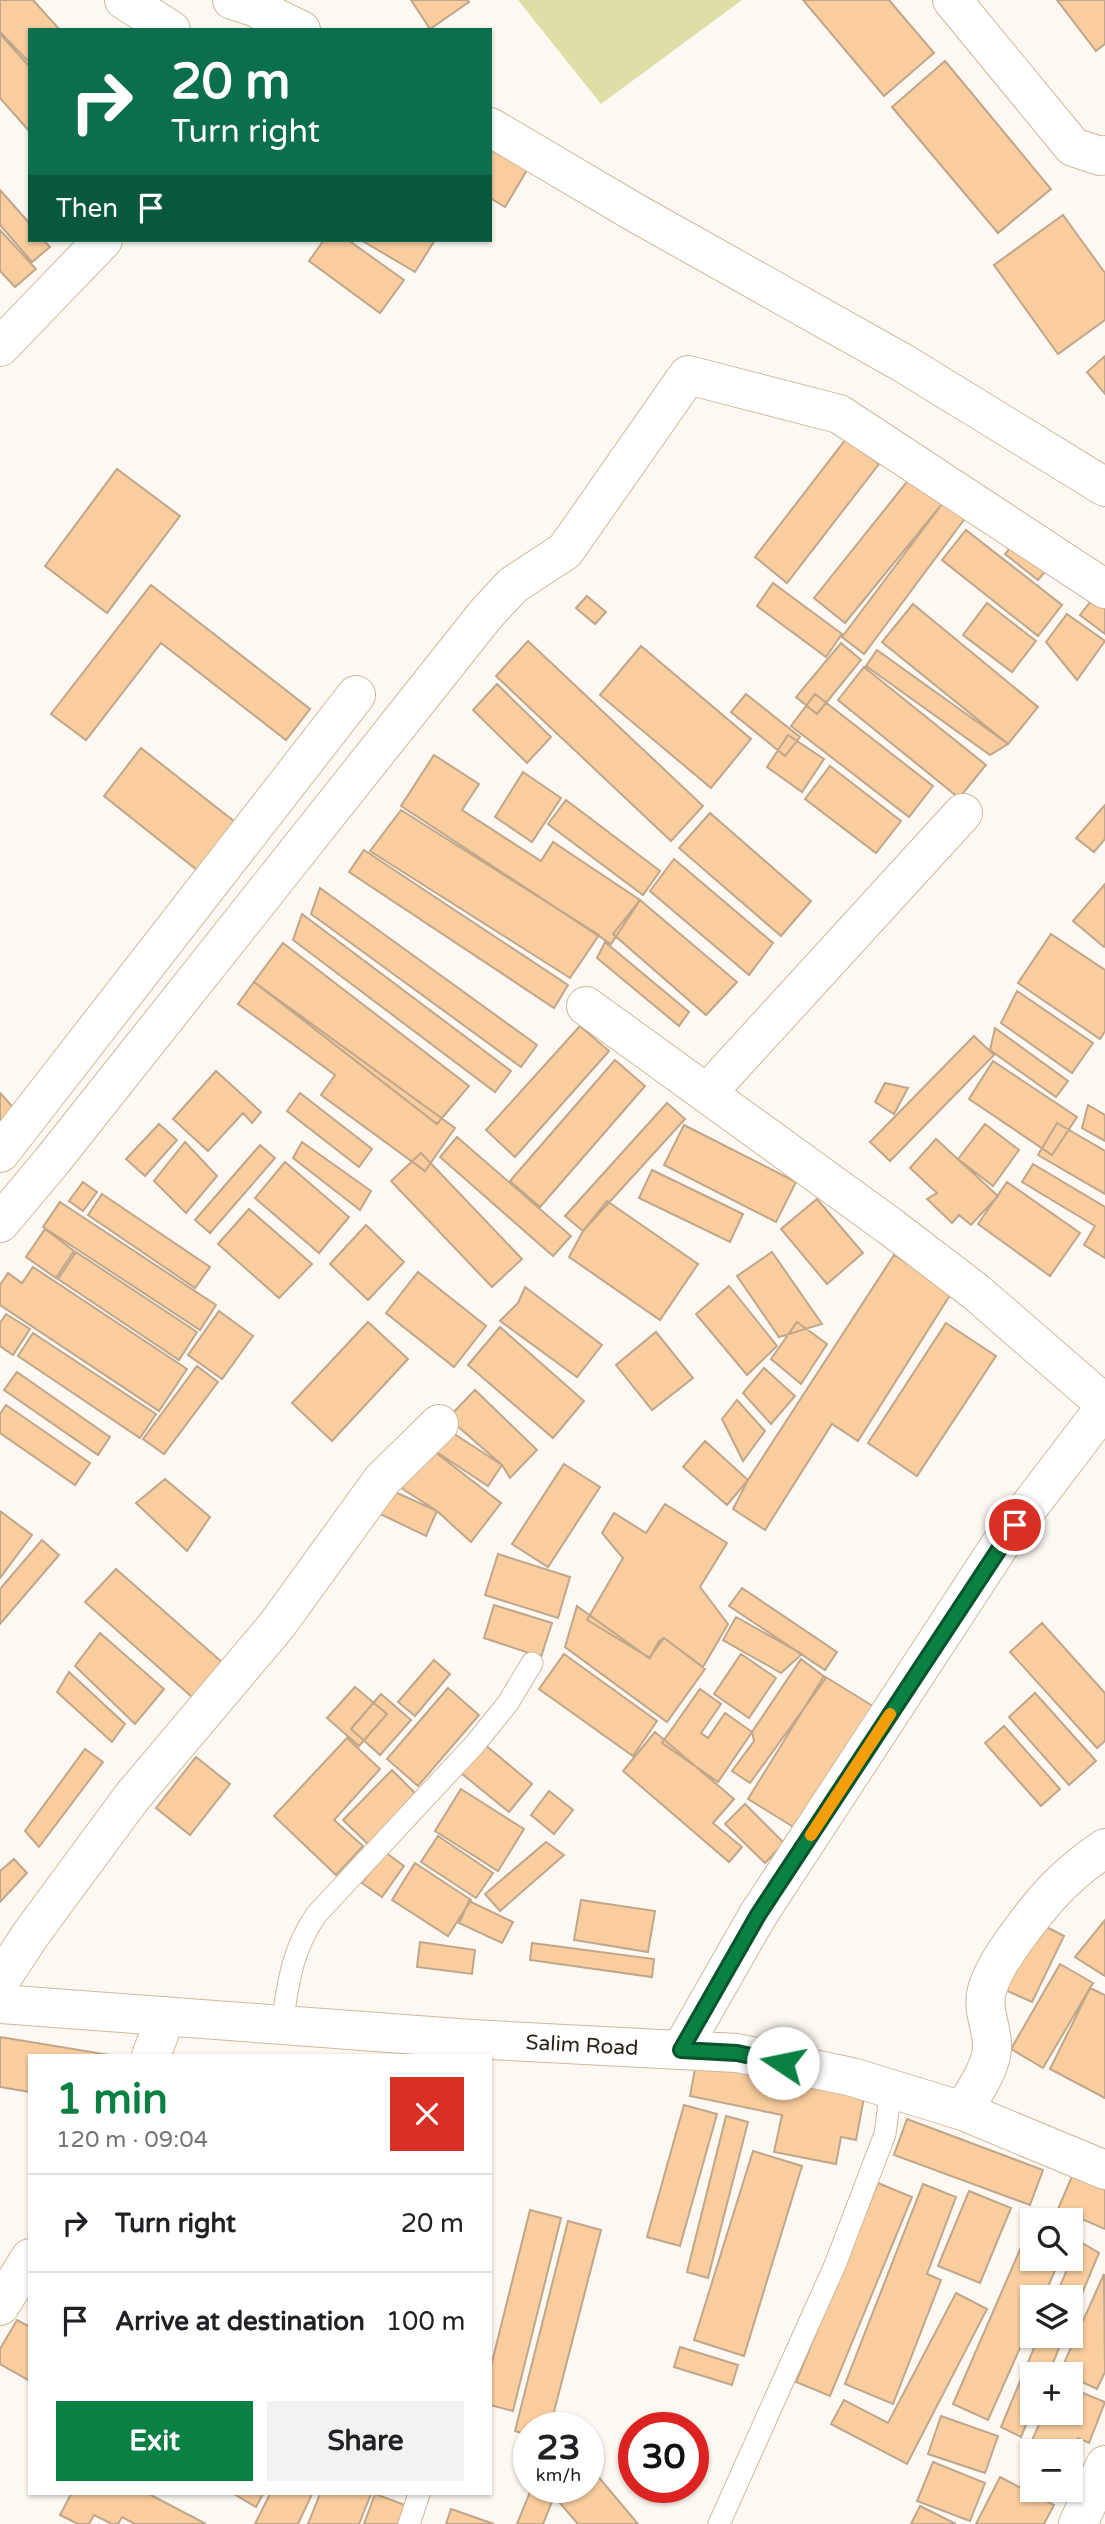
<!DOCTYPE html>
<html lang="en">
<head>
<meta charset="utf-8">
<style>
  :root { --surface:#fff; --page:#f2f2f2; --text:#202124; --muted:#757577; --line:#e0e0e0; --accent:#0b8043 }
  body { margin:0; font-family:"Varela Round",sans-serif; background:var(--page); color:var(--text); height:100vh; display:flex; flex-direction:column; font-size:26px; white-space:nowrap }
  * { box-sizing:border-box; margin:0 }
  p { font-size:23px; color:var(--muted) }
  .icon { flex:none; width:38px; height:38px; fill:none; stroke:currentColor; stroke-width:2; stroke-linecap:round; stroke-linejoin:round }
  .map { position:relative; flex:1; overflow:hidden }
  .sheet { position:absolute; left:28px; top:2054px; width:464px; height:441px; display:flex; flex-direction:column; background:var(--surface); border-radius:0px; box-shadow:0 2px 5px #0004 }
  .sheet>* { flex:none }
  .guide { position:absolute; left:28px; top:28px; width:464px; height:214px; border-radius:0px; box-shadow:0 2px 5px #0004; background:#0b6e4f; color:#fff; overflow:hidden }
  .tools { position:absolute; left:1020px; top:2208px; display:grid; gap:14px }
  .tools a { display:grid; place-items:center; width:63px; height:63px; border-radius:0px; background:var(--surface); box-shadow:0 2px 5px #0004; font-size:35px }
  .speed { position:absolute; left:513px; top:2412px; display:flex; gap:14px; font-size:35px; font-weight:700; text-align:center }
  .speed>* { display:grid; place-content:center; width:91px; height:91px; border-radius:50%; background:var(--surface); box-shadow:0 2px 5px #0004; line-height:1 }
  .speed small { font-size:18px; font-weight:400 }
  .speed .limit { border:10px solid #d22; background:#fff; color:#111 }
  .pin { position:absolute; display:grid; place-items:center; width:60px; height:60px; color:#fff; margin:-30px; border:4px solid #fff; border-radius:50%; box-shadow:0 2px 7px #0007 }
  .me { position:absolute; width:77px; margin:-38px; rotate:281deg; stroke-linejoin:round; filter:drop-shadow(0 0 5px #0008) }
  .turn { display:flex; align-items:center; gap:24px; height:147px; padding:0 28px; font-size:32px }
  .turn .icon { width:91px; height:91px; stroke-width:2.5 }
  .turn b { display:block; font-size:49px; line-height:60px }
  .then { display:flex; align-items:center; height:66px; padding:0 28px; background:#0003; gap:14px; font-size:26px }
  .round { display:grid; place-items:center; flex:none; width:74px; height:74px; border-radius:0px; background:var(--page) }
  .summary { display:flex; align-items:center; justify-content:space-between; height:119px; padding:0 28px }
  h1 { font-size:42px; font-weight:800; line-height:52px; color:var(--accent) }
  .button { display:flex; gap:14px; margin-top:auto; padding:14px 28px }
  .button a { flex:1; height:80px; border-radius:0px; background:var(--accent); color:#fff; font-size:28px; font-weight:800; line-height:80px; text-align:center }
  .button a+a { background:var(--page); color:var(--text) }
  ul { padding:0; list-style:none }
  li { display:flex; align-items:center; gap:21px; height:98px; padding:0 28px; border-top:2px solid var(--line) }
  li div { flex:1 }
  li b { display:block; font-size:26px }
  li em { font-style:normal }
  .map>svg:first-child { display:block }
  .green { fill:#dddfa7 }
  .building { fill:#f9cd9e; stroke:#c0a68b; stroke-width:2 }
  .lines { fill:none; stroke-linecap:round; stroke-linejoin:round }
  .lane-casing { stroke:#ceb99b; stroke-width:23 }
  .street-casing { stroke:#ceb99b; stroke-width:40 }
  .lane { stroke:#fff; stroke-width:21 }
  .street { stroke:#fff; stroke-width:38 }
  .route-casing { stroke:#07532c; stroke-width:18 }
  .route { stroke:#0b8043; stroke-width:12 }
  .slow { stroke:#f59e0b; stroke-width:12 }
  .labels { text-anchor:middle; stroke-width:5; stroke-linejoin:round; paint-order:stroke }
  .street-label { font-size:21px; fill:#292115; stroke:#fff }
</style>
</head>
<body>
<div class="map">
<svg width="1105" height="2524" viewBox="0 0 1105 2524">
  <rect width="100%" height="100%" fill="#fdf9f2"/>
  <path class="green" d="M 518,0 L 742,0 L 601,104 Z"/>
  <path class="building" d="M 0,0 L 33,0 L 60,30 L 30,30 L 30,63 L 0,32 Z
    M 411,0 L 468,0 L 469,2 L 430,29 Z
    M 803,0 L 889,0 L 934,53 L 884,96 Z
    M 1057,0 L 1105,0 L 1105,44 L 1096,51 Z
    M 0,34 L 30,67 L 30,132 L 0,98 Z
    M 945,61 L 1051,189 L 998,233 L 892,107 Z
    M 490,147 L 527,170 L 505,207 L 490,198 Z
    M 0,190 L 30,224 L 30,240 L 43,240 L 50,247 L 32,262 L 0,225 Z
    M 1063,215 L 1105,273 L 1105,320 L 1058,354 L 994,265 Z
    M 0,230 L 36,269 L 15,287 L 0,271 Z
    M 324,240 L 348,240 L 404,280 L 380,313 L 309,261 Z
    M 361,240 L 435,240 L 415,272 Z
    M 1105,356 L 1105,394 L 1087,372 Z
    M 846,439 L 879,464 L 787,583 L 755,557 Z
    M 117,469 L 180,516 L 107,613 L 45,566 Z
    M 910,478 L 942,504 L 845,623 L 814,598 Z
    M 948,496 L 966,517 L 864,654 L 842,637 Z
    M 1031,522 L 1064,549 L 1038,580 L 1005,554 Z
    M 966,530 L 1062,605 L 1038,636 L 942,560 Z
    M 773,583 L 842,634 L 826,657 L 757,606 Z
    M 1105,583 L 1105,634 L 1080,615 Z
    M 151,585 L 310,709 L 286,740 L 161,643 L 86,740 L 51,714 Z
    M 587,596 L 606,612 L 595,624 L 576,608 Z
    M 987,603 L 1036,641 L 1012,672 L 963,635 Z
    M 913,604 L 1038,707 L 1008,744 L 882,642 Z
    M 1067,614 L 1105,641 L 1077,680 L 1046,642 Z
    M 528,641 L 703,806 L 671,841 L 496,676 Z
    M 841,643 L 861,660 L 817,714 L 796,697 Z
    M 641,646 L 751,739 L 711,788 L 600,695 Z
    M 877,650 L 1008,744 L 990,755 L 866,666 Z
    M 864,667 L 986,765 L 959,798 L 838,700 Z
    M 497,684 L 551,737 L 527,763 L 473,710 Z
    M 746,694 L 800,737 L 785,756 L 731,712 Z
    M 815,694 L 933,786 L 909,817 L 791,726 Z
    M 788,735 L 824,759 L 802,792 L 767,767 Z
    M 141,748 L 235,822 L 197,870 L 104,796 Z
    M 434,755 L 479,784 L 462,810 L 541,861 L 553,842 L 640,900 L 611,944 L 401,806 Z
    M 830,766 L 901,821 L 876,853 L 805,799 Z
    M 523,772 L 561,798 L 532,842 L 495,817 Z
    M 566,800 L 660,871 L 643,895 L 548,824 Z
    M 1105,805 L 1105,839 L 1094,852 L 1076,838 Z
    M 401,810 L 599,935 L 570,978 L 370,851 Z
    M 710,813 L 811,901 L 781,936 L 679,848 Z
    M 364,850 L 568,985 L 554,1008 L 349,872 Z
    M 674,859 L 773,943 L 749,975 L 650,891 Z
    M 1105,884 L 1105,946 L 1104,947 L 1073,921 Z
    M 320,888 L 537,1045 L 521,1067 L 311,914 Z
    M 640,900 L 737,982 L 706,1015 L 613,934 Z
    M 302,914 L 511,1071 L 495,1092 L 293,940 Z
    M 1051,934 L 1105,970 L 1105,1031 L 1100,1039 L 1018,983 Z
    M 605,942 L 689,1012 L 679,1026 L 597,958 Z
    M 283,943 L 469,1086 L 437,1124 L 254,982 Z
    M 254,982 L 455,1128 L 425,1171 L 321,1095 L 335,1075 L 238,1004 Z
    M 1017,991 L 1093,1043 L 1072,1073 L 1001,1023 Z
    M 580,1026 L 609,1051 L 515,1157 L 486,1130 Z
    M 995,1028 L 1068,1081 L 1056,1097 L 990,1050 Z
    M 974,1036 L 994,1055 L 890,1161 L 870,1142 Z
    M 615,1060 L 645,1086 L 540,1207 L 510,1181 Z
    M 993,1061 L 1077,1117 L 1052,1155 L 969,1099 Z
    M 216,1071 L 261,1112 L 252,1123 L 243,1113 L 208,1151 L 173,1119 Z
    M 885,1083 L 908,1088 L 894,1114 L 875,1102 Z
    M 0,1093 L 21,1116 L 0,1142 Z
    M 300,1093 L 372,1149 L 359,1167 L 287,1111 Z
    M 667,1103 L 685,1119 L 583,1231 L 565,1216 Z
    M 1088,1105 L 1105,1115 L 1105,1141 L 1082,1128 Z
    M 1057,1123 L 1105,1151 L 1105,1194 L 1038,1155 Z
    M 159,1124 L 177,1140 L 145,1176 L 126,1159 Z
    M 985,1124 L 1019,1150 L 993,1186 L 958,1159 Z
    M 684,1125 L 796,1182 L 776,1222 L 664,1165 Z
    M 457,1137 L 571,1236 L 553,1256 L 440,1157 Z
    M 936,1139 L 998,1196 L 971,1225 L 959,1215 L 952,1223 L 927,1199 L 937,1193 L 910,1168 Z
    M 185,1142 L 217,1176 L 186,1213 L 154,1181 Z
    M 302,1142 L 371,1191 L 360,1210 L 293,1158 Z
    M 260,1145 L 275,1158 L 210,1233 L 195,1220 Z
    M 421,1153 L 522,1259 L 492,1287 L 391,1181 Z
    M 285,1162 L 349,1217 L 319,1253 L 255,1198 Z
    M 1033,1164 L 1105,1207 L 1105,1258 L 1084,1245 L 1095,1226 L 1022,1182 Z
    M 652,1170 L 743,1214 L 730,1242 L 639,1198 Z
    M 83,1182 L 97,1192 L 83,1211 L 69,1201 Z
    M 1007,1182 L 1080,1233 L 1050,1276 L 978,1224 Z
    M 102,1194 L 210,1267 L 195,1288 L 88,1215 Z
    M 817,1199 L 863,1253 L 827,1284 L 781,1229 Z
    M 607,1201 L 698,1264 L 660,1320 L 569,1257 L 583,1231 Z
    M 60,1202 L 216,1305 L 200,1330 L 43,1227 Z
    M 249,1209 L 312,1264 L 279,1298 L 218,1244 Z
    M 366,1225 L 404,1262 L 368,1300 L 330,1264 Z
    M 45,1229 L 74,1251 L 56,1278 L 26,1257 Z
    M 76,1252 L 197,1332 L 179,1360 L 58,1279 Z
    M 772,1252 L 822,1324 L 779,1337 L 737,1276 Z
    M 894,1255 L 952,1292 L 858,1441 L 832,1424 L 765,1530 L 733,1509 L 748,1480 Z
    M 33,1267 L 187,1369 L 159,1411 L 0,1305 L 0,1285 L 8,1273 L 22,1283 Z
    M 418,1272 L 486,1326 L 454,1367 L 386,1313 Z
    M 729,1286 L 777,1346 L 747,1375 L 696,1314 Z
    M 525,1287 L 602,1345 L 577,1377 L 500,1321 L 518,1303 Z
    M 219,1311 L 253,1336 L 222,1379 L 188,1355 Z
    M 6,1314 L 30,1329 L 13,1355 L 0,1346 L 0,1323 Z
    M 368,1322 L 408,1359 L 332,1441 L 292,1403 Z
    M 797,1322 L 827,1344 L 801,1384 L 771,1359 Z
    M 946,1323 L 996,1356 L 917,1476 L 868,1443 Z
    M 500,1327 L 584,1401 L 553,1438 L 468,1365 Z
    M 656,1332 L 693,1378 L 652,1410 L 616,1365 Z
    M 33,1333 L 156,1414 L 140,1438 L 18,1356 Z
    M 197,1366 L 218,1382 L 164,1454 L 143,1439 Z
    M 764,1368 L 795,1396 L 771,1424 L 743,1393 Z
    M 17,1372 L 110,1437 L 98,1455 L 4,1390 Z
    M 475,1390 L 537,1450 L 510,1478 L 502,1465 L 448,1418 Z
    M 737,1400 L 765,1431 L 743,1461 L 722,1419 Z
    M 6,1405 L 90,1463 L 75,1485 L 0,1433 L 0,1414 Z
    M 439,1424 L 502,1465 L 488,1486 L 426,1445 Z
    M 705,1441 L 748,1480 L 727,1505 L 683,1467 Z
    M 426,1445 L 501,1503 L 471,1542 L 437,1511 L 395,1484 Z
    M 564,1464 L 600,1487 L 548,1567 L 512,1544 Z
    M 165,1479 L 210,1517 L 187,1551 L 136,1503 Z
    M 384,1487 L 437,1511 L 426,1536 L 374,1511 Z
    M 665,1504 L 727,1543 L 700,1587 L 728,1624 L 703,1667 L 664,1638 L 659,1641 L 650,1658 L 587,1620 L 623,1558 L 602,1533 L 614,1513 L 646,1533 Z
    M 0,1511 L 32,1535 L 0,1578 Z
    M 42,1540 L 59,1555 L 0,1624 L 0,1589 Z
    M 498,1554 L 570,1577 L 558,1618 L 485,1595 Z
    M 116,1569 L 231,1670 L 201,1705 L 85,1602 Z
    M 742,1588 L 837,1652 L 825,1670 L 729,1606 Z
    M 494,1605 L 552,1623 L 541,1657 L 484,1638 Z
    M 577,1606 L 649,1658 L 664,1638 L 705,1669 L 667,1722 L 565,1647 Z
    M 736,1617 L 802,1654 L 781,1673 L 723,1640 Z
    M 1042,1623 L 1105,1693 L 1105,1741 L 1097,1748 L 1010,1652 Z
    M 100,1633 L 164,1689 L 135,1724 L 75,1666 Z
    M 564,1654 L 657,1721 L 633,1756 L 539,1689 Z
    M 741,1654 L 776,1678 L 749,1718 L 714,1694 Z
    M 801,1659 L 826,1678 L 750,1783 L 732,1771 L 754,1741 L 752,1732 Z
    M 434,1660 L 450,1674 L 415,1716 L 398,1702 Z
    M 69,1672 L 125,1724 L 112,1742 L 57,1692 Z
    M 824,1676 L 876,1708 L 800,1831 L 748,1799 Z
    M 355,1687 L 387,1714 L 359,1746 L 327,1718 Z
    M 448,1688 L 479,1715 L 418,1786 L 387,1759 Z
    M 700,1689 L 721,1704 L 701,1733 L 708,1738 L 725,1713 L 752,1732 L 718,1782 L 662,1743 Z
    M 1035,1693 L 1096,1761 L 1069,1785 L 1009,1717 Z
    M 381,1694 L 411,1720 L 380,1755 L 351,1729 Z
    M 1004,1726 L 1060,1789 L 1041,1806 L 985,1743 Z
    M 655,1732 L 734,1799 L 713,1823 L 742,1847 L 729,1862 L 623,1771 Z
    M 347,1738 L 380,1769 L 334,1820 L 363,1846 L 336,1875 L 274,1816 Z
    M 484,1744 L 532,1784 L 509,1812 L 461,1773 Z
    M 85,1749 L 103,1762 L 39,1847 L 25,1831 Z
    M 196,1757 L 230,1784 L 190,1835 L 156,1808 Z
    M 392,1770 L 417,1795 L 368,1844 L 343,1820 Z
    M 461,1789 L 524,1829 L 498,1871 L 435,1831 Z
    M 549,1791 L 573,1810 L 554,1834 L 531,1815 Z
    M 745,1804 L 784,1843 L 765,1863 L 725,1824 Z
    M 438,1836 L 493,1873 L 476,1898 L 421,1862 Z
    M 546,1842 L 564,1855 L 500,1911 L 485,1894 Z
    M 385,1852 L 404,1866 L 382,1897 L 362,1883 Z
    M 14,1859 L 27,1873 L 0,1902 L 0,1871 Z
    M 415,1863 L 471,1900 L 448,1936 L 392,1900 Z
    M 581,1900 L 655,1911 L 648,1952 L 574,1940 Z
    M 469,1901 L 513,1922 L 502,1943 L 459,1923 Z
    M 1105,1920 L 1105,1976 L 1075,1957 Z
    M 1037,1922 L 1064,1936 L 1032,2002 L 1003,1989 Z
    M 420,1942 L 475,1950 L 472,1974 L 417,1967 Z
    M 532,1943 L 654,1959 L 652,1977 L 530,1960 Z
    M 1060,1964 L 1093,1983 L 1043,2068 L 1011,2049 Z
    M 1090,1988 L 1105,1995 L 1105,2098 L 1050,2069 Z
    M 0,2037 L 110,2055 L 110,2056 L 30,2056 L 30,2092 L 0,2087 Z
    M 697,2058 L 865,2092 L 856,2140 L 841,2137 L 836,2164 L 774,2152 L 782,2115 L 690,2096 Z
    M 684,2105 L 717,2114 L 680,2246 L 647,2237 Z
    M 726,2116 L 748,2122 L 708,2278 L 687,2272 Z
    M 907,2119 L 1043,2170 L 1030,2205 L 894,2155 Z
    M 753,2151 L 802,2166 L 744,2356 L 694,2340 Z
    M 1073,2174 L 1105,2187 L 1105,2229 L 1058,2209 Z
    M 878,2183 L 912,2197 L 830,2396 L 796,2382 Z
    M 923,2184 L 956,2197 L 927,2274 L 941,2280 L 893,2404 L 845,2384 Z
    M 969,2191 L 1011,2208 L 980,2283 L 938,2266 Z
    M 530,2210 L 561,2218 L 513,2411 L 490,2405 L 490,2370 Z
    M 568,2221 L 601,2230 L 550,2427 L 528,2427 L 528,2435 L 515,2431 Z
    M 1032,2222 L 1032,2259 L 1060,2259 L 1043,2298 L 1032,2298 L 1032,2321 L 988,2420 L 953,2404 Z
    M 1079,2241 L 1099,2253 L 1071,2320 L 1071,2298 L 1055,2298 Z
    M 1104,2274 L 1105,2372 L 1097,2389 L 1071,2377 L 1071,2375 L 1060,2372 Z
    M 956,2293 L 987,2309 L 907,2464 L 831,2424 L 844,2400 L 888,2423 Z
    M 17,2320 L 30,2327 L 30,2381 L 0,2364 L 0,2349 Z
    M 1039,2336 L 1064,2336 L 1048,2375 L 1032,2375 L 1032,2410 L 1021,2437 L 1001,2427 Z
    M 680,2347 L 738,2365 L 732,2385 L 674,2367 Z
    M 1071,2388 L 1105,2402 L 1089,2443 L 1078,2438 L 1071,2455 L 1071,2452 L 1032,2452 L 1032,2465 L 1023,2461 L 1044,2413 L 1071,2413 Z
    M 941,2416 L 998,2436 L 985,2473 L 928,2454 Z
    M 560,2418 L 583,2427 L 556,2427 Z
    M 933,2462 L 985,2483 L 970,2521 L 917,2501 Z
    M 591,2468 L 638,2524 L 578,2524 L 559,2502 L 574,2487 L 588,2487 L 588,2472 Z
    M 1000,2477 L 1054,2505 L 1044,2524 L 976,2524 Z
    M 532,2487 L 558,2487 L 543,2524 L 517,2524 Z
    M 71,2494 L 149,2494 L 206,2524 L 135,2524 L 122,2517 L 118,2524 L 112,2524 L 94,2515 L 89,2524 L 78,2524 L 60,2515 Z
    M 234,2494 L 263,2494 L 256,2507 Z
    M 270,2494 L 312,2494 L 298,2524 L 255,2524 Z
    M 320,2494 L 371,2494 L 359,2524 L 308,2524 Z
    M 375,2494 L 408,2506 L 402,2524 L 364,2524 Z
    M 920,2506 L 956,2524 L 911,2524 Z
    M 451,2509 L 494,2524 L 446,2524 Z"/>
  <g class="lines">
    <defs>
      <path id="lane" d="M 282,2025 C 288,1983 292,1950 316,1915 L 475,1744 L 508,1703 L 532,1663
        M 409,2524 L 419,2494
        M 719,2524 L 835,2265 L 885,2134 L 891,2089"/>
      <path id="street" d="M 124,0 L 171,30
        M 232,0 L 254,7 L 301,30
        M 952,0 L 1073,147 L 1100,156 L 1105,155
        M 490,127 L 634,212 L 903,363 L 1105,487
        M 0,347 L 103,240
        M 586,1006 L 891,1227 L 976,1292 L 1105,1404
        M 707,1093 L 963,813
        M 0,1153 L 356,695
        M 0,1223 L 52,1161 L 486,614 L 513,585 L 565,551 L 688,375 L 839,414 L 1105,589
        M 0,1981 L 31,1934 L 132,1797 L 277,1625 L 382,1480 L 439,1424
        M 0,2004 L 471,2039 L 737,2053 L 852,2077 L 963,2111 L 1105,2170
        M 681,2050 L 758,1915 L 1000,1545 L 1105,1407
        M 151,2056 L 166,2016
        M 963,2111 C 973,2093 991,2069 992,2048 C 993,2028 981,2010 987,1990 C 993,1970 1004,1955 1015,1939 C 1043,1900 1065,1875 1105,1848
        M 0,2306 L 30,2258
        M 1078,2524 L 1105,2465"/>
    </defs>
    <use href="#lane" class="lane-casing"/>
    <use href="#street" class="street-casing"/>
    <use href="#lane" class="lane"/>
    <use href="#street" class="street"/>
  </g>
  <g class="lines">
    <defs>
      <path id="route" d="M 783,2063 L 737,2053 L 681,2050 L 758,1915 L 1015,1525"/>
    </defs>
    <use href="#route" class="route-casing"/>
    <use href="#route" class="route"/>
    <path class="slow" d="M 811,1835 L 890,1714"/>
  </g>
  <g class="labels">
    <g class="street-label">
      <text transform="translate(582 2045) rotate(3)" y="7">Salim Road</text>
    </g>
  </g>
</svg>
<div class="tools">
<a><svg class="icon" aria-label="search" viewBox="0 0 24 24"><circle cx="10" cy="10" r="6"/><path d="M15 15l6 6"/></svg></a>
<a><svg class="icon" aria-label="layers" viewBox="0 0 24 24"><path d="M12 4l9 5-9 5-9-5zM3 14l9 5 9-5"/></svg></a>
<a>+</a>
<a>−</a>
</div>
<div class="speed"><div>23<small>km/h</small></div><div class="limit">30</div></div>
<div class="pin" style="left:1015px;top:1525px;background:#d93025"><svg class="icon" aria-label="arrive" viewBox="0 0 24 24"><path d="M6 21V4h12l-3 4 3 4H6"/></svg></div>
<svg class="me" style="left:783px;top:2063px" viewBox="-20 -20 40 40"><circle r="19" fill="#fff"/><path d="M0-13L10 11 0 6-10 11z" fill="#0b8043"/></svg>
<div class="guide">
<div class="turn"><svg class="icon" aria-label="right" viewBox="0 0 24 24"><path d="M7 20v-9h11M14 6l5 5-5 5"/></svg><div><b>20 m</b>Turn right</div></div>
<div class="then">Then<svg class="icon" aria-label="arrive" viewBox="0 0 24 24"><path d="M6 21V4h12l-3 4 3 4H6"/></svg></div>
</div>
<section class="sheet">
<div class="summary"><div><h1>1 min</h1><p>120 m · 09:04</p></div><a class="round" style="background:#d93025;color:#fff"><svg class="icon" aria-label="close" viewBox="0 0 24 24"><path d="M6 6l12 12M18 6L6 18"/></svg></a></div>
<ul>
<li><svg class="icon" aria-label="right" viewBox="0 0 24 24"><path d="M7 20v-9h11M14 6l5 5-5 5"/></svg><div><b>Turn right</b></div><em>20 m</em></li>
<li><svg class="icon" aria-label="arrive" viewBox="0 0 24 24"><path d="M6 21V4h12l-3 4 3 4H6"/></svg><div><b>Arrive at destination</b></div><em>100 m</em></li>
</ul>
<div class="button"><a>Exit</a><a>Share</a></div>
</section>
</div>
</body>
</html>
